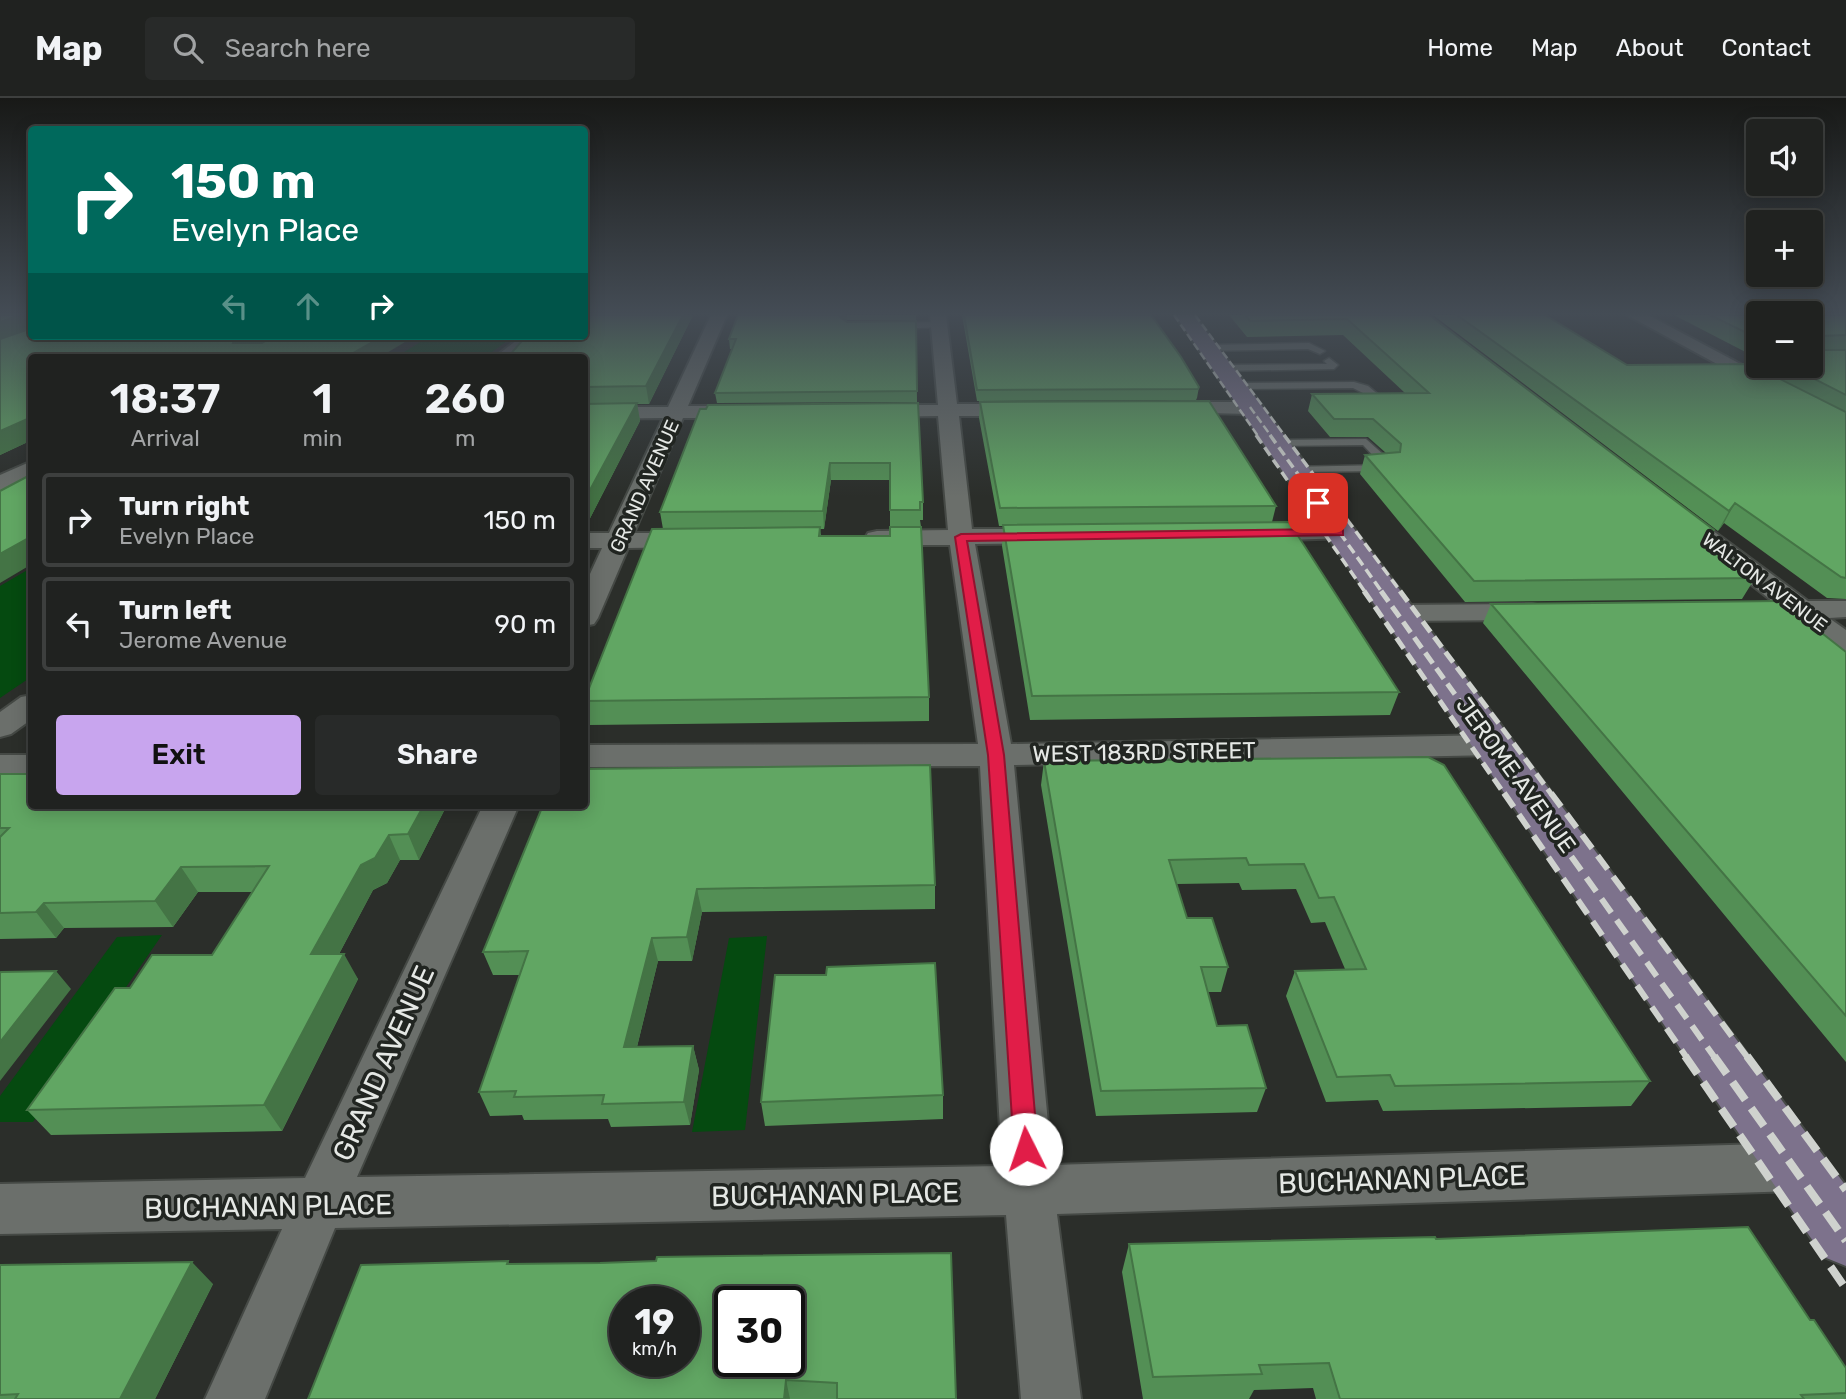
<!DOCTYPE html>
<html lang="en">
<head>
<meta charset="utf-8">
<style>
  :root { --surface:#202220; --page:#282a29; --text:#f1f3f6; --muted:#a2a4a5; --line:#3d3f3e; --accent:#c8a5ee }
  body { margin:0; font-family:Rubik,sans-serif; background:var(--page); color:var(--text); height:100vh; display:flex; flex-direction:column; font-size:26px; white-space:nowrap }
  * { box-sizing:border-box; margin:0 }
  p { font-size:23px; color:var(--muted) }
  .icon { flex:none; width:38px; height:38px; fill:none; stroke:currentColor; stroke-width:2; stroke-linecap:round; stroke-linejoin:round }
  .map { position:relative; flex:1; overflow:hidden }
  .side { position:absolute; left:28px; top:256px; width:560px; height:455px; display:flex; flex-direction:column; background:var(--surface); border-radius:7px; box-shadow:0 4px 18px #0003,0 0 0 2px var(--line) }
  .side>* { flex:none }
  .banner { position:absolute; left:28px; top:28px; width:560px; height:214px; border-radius:7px; box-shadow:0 4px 18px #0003,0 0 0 2px var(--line); background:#00695c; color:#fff; overflow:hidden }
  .controls { position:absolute; left:1746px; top:21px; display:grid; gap:14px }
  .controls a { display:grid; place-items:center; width:77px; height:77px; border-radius:7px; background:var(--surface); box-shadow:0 4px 18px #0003,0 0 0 2px var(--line); font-size:35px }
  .speed { position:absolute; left:609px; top:1188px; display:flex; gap:14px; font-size:35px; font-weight:700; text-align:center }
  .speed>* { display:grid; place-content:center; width:91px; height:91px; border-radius:50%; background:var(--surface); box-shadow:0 4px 18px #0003,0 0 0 2px var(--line); line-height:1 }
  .speed small { font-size:18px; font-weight:400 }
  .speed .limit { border:4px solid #111; border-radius:10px; background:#fff; color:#111 }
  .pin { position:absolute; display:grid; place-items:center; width:60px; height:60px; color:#fff; margin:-30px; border-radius:14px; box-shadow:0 4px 10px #0006 }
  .me { position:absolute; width:77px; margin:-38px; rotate:356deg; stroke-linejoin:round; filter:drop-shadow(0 0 5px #0008) }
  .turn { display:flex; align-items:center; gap:24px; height:147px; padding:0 28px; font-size:32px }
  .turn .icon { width:91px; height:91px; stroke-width:2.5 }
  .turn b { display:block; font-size:49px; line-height:60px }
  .lanes { display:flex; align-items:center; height:66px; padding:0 28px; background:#0003; justify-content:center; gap:35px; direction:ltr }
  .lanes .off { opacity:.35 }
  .eta { display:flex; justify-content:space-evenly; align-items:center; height:119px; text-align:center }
  .eta b { font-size:42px; font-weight:600; line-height:49px }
  .button { display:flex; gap:14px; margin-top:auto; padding:14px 28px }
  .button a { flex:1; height:80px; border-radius:7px; background:var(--accent); color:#111; font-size:28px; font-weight:600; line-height:80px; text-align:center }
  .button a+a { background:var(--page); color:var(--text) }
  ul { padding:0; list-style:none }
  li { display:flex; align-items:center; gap:21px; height:94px; margin:0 14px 10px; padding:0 14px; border:4px solid var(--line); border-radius:7px }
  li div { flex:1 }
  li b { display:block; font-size:26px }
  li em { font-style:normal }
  header { display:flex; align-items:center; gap:42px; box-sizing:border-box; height:98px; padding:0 35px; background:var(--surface); border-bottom:2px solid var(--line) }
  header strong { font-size:33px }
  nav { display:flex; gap:38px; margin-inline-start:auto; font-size:24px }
  .search { width:490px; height:63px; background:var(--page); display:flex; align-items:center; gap:18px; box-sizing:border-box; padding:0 24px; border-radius:7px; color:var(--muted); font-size:26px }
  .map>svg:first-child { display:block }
  .green { fill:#054a10 }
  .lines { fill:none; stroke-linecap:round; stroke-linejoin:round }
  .service-casing { stroke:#454945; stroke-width:3 }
  .minor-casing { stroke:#454945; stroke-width:4 }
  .tertiary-casing { stroke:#454945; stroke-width:4 }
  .secondary-casing { stroke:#454945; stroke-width:4 }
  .service { fill:#6b6f6b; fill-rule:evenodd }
  .minor { fill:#6b6f6b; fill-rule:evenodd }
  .tertiary { fill:#6b6f6b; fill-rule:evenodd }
  .secondary { fill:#7d728c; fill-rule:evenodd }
  .rail-far4 { stroke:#cfd2ce; stroke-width:2.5; stroke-dasharray:8 3.5; stroke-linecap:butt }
  .rail-far3 { stroke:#cfd2ce; stroke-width:3.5; stroke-dasharray:10 5; stroke-linecap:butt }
  .rail-far2 { stroke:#cfd2ce; stroke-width:5; stroke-dasharray:13 6; stroke-linecap:butt }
  .rail-far1 { stroke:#cfd2ce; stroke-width:6; stroke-dasharray:17 9; stroke-linecap:butt }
  .rail { stroke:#cfd2ce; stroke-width:8; stroke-dasharray:22 10; stroke-linecap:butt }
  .wall { fill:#538f55; fill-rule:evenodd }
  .shaded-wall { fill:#447445 }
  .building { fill:#61a663; stroke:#447445; stroke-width:2; fill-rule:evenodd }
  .route { fill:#e11d48; stroke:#92132f; stroke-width:2 }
  .labels { text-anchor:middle; stroke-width:7; stroke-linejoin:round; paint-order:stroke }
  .far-street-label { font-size:19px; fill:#e5e8e5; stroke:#212521 }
  .street-label { font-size:23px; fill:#e5e8e5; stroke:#212521 }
  .near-street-label { font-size:28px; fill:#e5e8e5; stroke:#212521 }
</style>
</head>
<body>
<header>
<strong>Map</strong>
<div class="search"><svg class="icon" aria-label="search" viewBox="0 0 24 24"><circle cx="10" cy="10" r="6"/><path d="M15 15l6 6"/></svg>Search here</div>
<nav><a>Home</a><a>Map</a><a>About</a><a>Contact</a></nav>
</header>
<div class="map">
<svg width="1846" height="1301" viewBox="0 0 1846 1301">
  <rect width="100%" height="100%" fill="#2b2e2a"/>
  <path class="green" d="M 430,238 L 514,238 L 485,259 L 396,259 Z
    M 31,470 L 31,579 L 0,600 L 0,488 Z
    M 162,837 L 33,1024 L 0,1024 L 0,998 L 117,839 Z
    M 767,838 L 745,1032 L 692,1034 L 729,840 Z"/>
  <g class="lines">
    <defs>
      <path id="service" d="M 939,224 L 942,229 L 893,231 L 889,228 L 893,225 Z
        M 1309,245 L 1325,253 L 1320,256 L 1308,251 L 1207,253 L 1202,250 L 1207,247 Z
        M 1329,260 L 1338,267 L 1334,271 L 1222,273 L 1217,270 L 1222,267 L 1327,266 L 1324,263 Z
        M 1354,284 L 1368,288 L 1380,298 L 1359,304 L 1354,301 L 1355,299 L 1367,297 L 1353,290 L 1235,291 L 1230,288 L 1235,285 Z
        M 1366,341 L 1394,366 L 1394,370 L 1383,373 L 1294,374 L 1290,373 L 1290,369 L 1382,367 L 1363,347 L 1275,348 L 1269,345 L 1275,342 Z"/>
      <path id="minor" d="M 711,217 L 727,217 L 688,308 L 744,308 L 751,310 L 754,314 L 751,318 L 744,320 L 683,320 L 634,435 L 691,435 L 700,437 L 703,442 L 700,447 L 691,449 L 628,450 L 598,520 L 594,526 L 584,528 L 584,489 L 602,450 L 584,450 L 584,435 L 609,435 L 663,320 L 584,321 L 584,309 L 668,309 Z
        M 930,217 L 946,217 L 957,306 L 1024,306 L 1031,308 L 1034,312 L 1031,316 L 1024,318 L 959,318 L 972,431 L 1048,431 L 1057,433 L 1060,438 L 1057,443 L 1048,445 L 975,446 L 1011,646 L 1494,637 L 1506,640 L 1511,647 L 1506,654 L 1494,657 L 1014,667 L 1052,1067 L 1796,1045 L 1814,1052 L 1821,1069 L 1814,1086 L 1796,1093 L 1057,1116 L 1081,1301 L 1021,1301 L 1006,1117 L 335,1130 L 265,1301 L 205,1301 L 282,1131 L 0,1136 L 0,1086 L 305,1080 L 483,707 L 519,707 L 357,1079 L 1002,1068 L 980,668 L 584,669 L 584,647 L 978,646 L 950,447 L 877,447 L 868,445 L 865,440 L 868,435 L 877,433 L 948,432 L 938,318 L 871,319 L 864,317 L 861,313 L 864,309 L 871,307 L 938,307 Z
        M 1627,217 L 1648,217 L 1846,322 L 1846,336 Z
        M 522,238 L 541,238 L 515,259 L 495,259 Z
        M 1169,304 L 1250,304 L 1260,310 L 1250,316 L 1162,314 L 1159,310 L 1162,306 Z
        M 1674,408 L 1682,410 L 1808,503 L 1846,503 L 1846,519 L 1829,520 L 1846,532 L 1846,555 C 1822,549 1808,524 1783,518 L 1779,512 L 1781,510 L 1666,420 L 1662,415 L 1666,410 Z
        M 1339,428 L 1348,430 L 1351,435 L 1348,440 L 1252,443 L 1243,441 L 1240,436 L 1243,431 L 1252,429 Z
        M 1532,506 L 1542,508 L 1546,514 L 1542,520 L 1532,522 L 1398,523 L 1388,521 L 1384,515 L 1388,509 L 1398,507 Z
        M 32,597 L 32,621 L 11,636 L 0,639 L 0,614 L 21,599 Z
        M 0,657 L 32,657 L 32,679 L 0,679 Z"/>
      <path id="tertiary" d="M 32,363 L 32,381 L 0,395 L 0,377 Z"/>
      <path id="secondary" d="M 1175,217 L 1194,217 L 1846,1088 L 1846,1168 L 1824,1159 Z"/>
    </defs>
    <use href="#service" class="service-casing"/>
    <use href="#minor" class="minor-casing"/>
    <use href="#tertiary" class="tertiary-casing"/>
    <use href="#secondary" class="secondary-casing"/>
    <use href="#service" class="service"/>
    <use href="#minor" class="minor"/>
    <use href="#tertiary" class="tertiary"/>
    <use href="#secondary" class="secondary"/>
    <path class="rail-far4" d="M 1174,217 L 1258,338
      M 1195,217 L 1285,338
      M 1250,309 L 1271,338"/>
    <path class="rail-far3" d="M 1256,337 L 1365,494
      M 1270,337 L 1382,494
      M 1284,337 L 1401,494"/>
    <path class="rail-far2" d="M 1364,493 L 1505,697
      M 1381,493 L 1527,697
      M 1400,493 L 1552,697"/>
    <path class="rail-far1" d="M 1504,695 L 1687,960
      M 1526,695 L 1715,960
      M 1551,695 L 1748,960"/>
    <path class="rail" d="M 1685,958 L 1846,1191
      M 1714,958 L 1846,1143
      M 1747,958 L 1846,1092"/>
  </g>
  <path class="wall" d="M 0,217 L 32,217 L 32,238 L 272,238 L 258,245 L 415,238 L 32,259 L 32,342 L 0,357 Z
    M 693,217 L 649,306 L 637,306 L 640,323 L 584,432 L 584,259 Z
    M 738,217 L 916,217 L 916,222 L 847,222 L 846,223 L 916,223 L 917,304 L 717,305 L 715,295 L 732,251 L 730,251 L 729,241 Z
    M 962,217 L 1151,217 L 1199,289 L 1197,300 L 1196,302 L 977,303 Z
    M 1229,217 L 1429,217 L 1714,432 L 1708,443 L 1755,480 L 1742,501 L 1465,504 L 1360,376 L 1365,357 L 1386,355 L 1368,339 L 1330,339 L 1308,313 L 1312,296 L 1405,295 L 1343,237 L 1247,239 Z
    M 1433,217 L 1545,217 L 1627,267 L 1778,280 L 1779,279 L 1761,270 L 1762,268 L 1811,268 L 1811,217 L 1846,217 L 1846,501 L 1827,500 L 1724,425 L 1718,433 Z
    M 1674,217 L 1759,217 L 1759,261 Z
    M 980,304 L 1276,408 L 1272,424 L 1399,594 L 1390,617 L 1030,622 L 1002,448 L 1003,428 L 999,428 L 979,320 Z
    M 918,305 L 923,404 L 923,422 L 920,422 L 921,429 L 929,599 L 929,623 L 590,627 L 584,605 L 584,601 L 663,431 L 660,414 ZM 831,382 L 890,382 L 890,438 L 821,438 L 820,431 L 824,431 Z
    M 1491,506 L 1846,554 L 1846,964 L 1483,525 Z
    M 1428,659 L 1650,983 L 1631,1008 L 1383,1013 L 1378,1002 L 1326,1004 L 1286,898 L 1295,873 L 1345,871 L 1325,824 L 1311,825 L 1296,791 L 1242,792 L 1239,785 L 1177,786 L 1187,820 L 1228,869 L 1221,894 L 1208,894 L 1217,928 L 1266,990 L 1257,1014 L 1096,1018 L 1041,687 L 1044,663 Z
    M 0,676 L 32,707 L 447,707 L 419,762 L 400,762 L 387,785 L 373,792 L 339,856 L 358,881 L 282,1033 L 51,1037 L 27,1012 L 130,890 L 212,857 L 253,794 L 198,794 L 173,829 L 64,830 L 56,840 L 0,841 Z
    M 543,707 L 935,787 L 935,811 L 702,814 L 692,863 L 658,863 L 637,949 L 693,948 L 699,972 L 690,1027 L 611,1029 L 608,1021 L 524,1022 L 522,1017 L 490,1018 L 479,994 L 520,877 L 493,877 L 483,854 Z
    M 943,997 L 943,1021 L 765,1028 L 761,1004 Z
    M 1436,1141 L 1810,1222 L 1846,1270 L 1846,1301 L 1316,1301 L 1313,1290 L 1254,1292 L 1249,1301 L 1143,1301 L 1122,1174 L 1129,1146 Z
    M 508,1163 L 509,1166 L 956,1301 L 308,1301 Z
    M 0,1167 L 213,1186 L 155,1301 L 0,1301 Z"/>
  <path class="shaded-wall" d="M 20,217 L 24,217 L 31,232 L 0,243 L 0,224 Z
    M 683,217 L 693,217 L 649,306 L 646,288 Z
    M 842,217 L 847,217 L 847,222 L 840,228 L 840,219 Z
    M 236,238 L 272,238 L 243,253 L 233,245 Z
    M 383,238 L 415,238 L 380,259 L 346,259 Z
    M 637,305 L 640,323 L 584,432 L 584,403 Z
    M 32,319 L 32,342 L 0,357 L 0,333 Z
    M 830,365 L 831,382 L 824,431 L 823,413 Z
    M 1735,405 L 1724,425 L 1718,433 L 1729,413 Z
    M 32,438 L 32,466 L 0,485 L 0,456 Z
    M 424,707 L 447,707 L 419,762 L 408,736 Z
    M 389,737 L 400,762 L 387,785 L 373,792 L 325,882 L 311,856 L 361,767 Z
    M 181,769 L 198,794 L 173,829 L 155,803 Z
    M 697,791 L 702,814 L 692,863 L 687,839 Z
    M 44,805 L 64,830 L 56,840 L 36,814 Z
    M 652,840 L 658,863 L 631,973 L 624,949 Z
    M 344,856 L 358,881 L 282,1033 L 264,1007 Z
    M 56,873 L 71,891 L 0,983 L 0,944 Z
    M 693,948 L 699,972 L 690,1027 L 684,1004 Z
    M 192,1164 L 213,1186 L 155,1301 L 120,1301 Z
    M 786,1282 L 790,1301 L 784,1301 Z"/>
  <path class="building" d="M 0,217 L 20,217 L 0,224 Z
    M 24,217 L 32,217 L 32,220 L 26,220 Z
    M 584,217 L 683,217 L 646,288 L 584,289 L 584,259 L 508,259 L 526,238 L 584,238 Z
    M 738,217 L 842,217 L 840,219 L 847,224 L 916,223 L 917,293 L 715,295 L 736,241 L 729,241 Z
    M 964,217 L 1151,217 L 1181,259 L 1199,289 L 1198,291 L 977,292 Z
    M 1245,217 L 1429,217 L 1714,432 L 1706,442 L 1755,480 L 1474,483 L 1365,357 L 1400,354 L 1401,346 L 1373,321 L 1334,321 L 1312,296 L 1429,295 L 1347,221 L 1250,223 Z
    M 1457,217 L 1545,217 L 1627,267 L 1750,266 L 1846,314 L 1846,480 L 1841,479 L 1735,405 L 1729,413 Z
    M 1710,217 L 1759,217 L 1759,241 Z
    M 1811,217 L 1846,217 L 1846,237 L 1819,238 L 1817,240 L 1818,252 L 1846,252 L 1846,297 L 1789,268 L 1811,268 Z
    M 32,230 L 32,238 L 236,238 L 233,245 L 262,245 L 273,238 L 383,238 L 346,259 L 32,259 L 32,319 L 0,333 L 0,241 Z
    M 1209,303 L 1276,408 L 1000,410 L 980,304 Z
    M 637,305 L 584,403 L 584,306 Z
    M 918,305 L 923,404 L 920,404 L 920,412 L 890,412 L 890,365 L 830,365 L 823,413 L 660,414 L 700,311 L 706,311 L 708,307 Z
    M 32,376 L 32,438 L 0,456 L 0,393 Z
    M 1289,424 L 1399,594 L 1032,598 L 1003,427 Z
    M 820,429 L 819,438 L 890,438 L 890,429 L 921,429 L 929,599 L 584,603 L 652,431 Z
    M 1781,503 L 1846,554 L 1846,918 L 1491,506 Z
    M 1428,659 L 1444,667 L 1650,983 L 1395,988 L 1390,977 L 1337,979 L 1295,873 L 1366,871 L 1334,799 L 1319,800 L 1304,766 L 1249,767 L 1246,760 L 1169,762 L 1187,820 L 1212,820 L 1228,869 L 1201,869 L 1217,928 L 1247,927 L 1266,990 L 1101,993 L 1044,663 Z
    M 930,667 L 935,787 L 697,791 L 687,839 L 652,840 L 624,949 L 693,948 L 684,1004 L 602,1006 L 604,997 L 514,999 L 516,993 L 479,994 L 528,853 L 483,854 L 543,707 L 584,707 L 584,671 Z
    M 0,676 L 32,676 L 32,707 L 424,707 L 408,736 L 389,737 L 375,760 L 361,767 L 311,856 L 344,856 L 264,1007 L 27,1012 L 115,890 L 130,890 L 152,857 L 212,857 L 269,768 L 181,769 L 155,803 L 44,805 L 36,814 L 0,815 L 0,739 L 9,730 L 0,730 Z
    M 935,865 L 943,997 L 761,1004 L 775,877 L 826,877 L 827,869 Z
    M 56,873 L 0,944 L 0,875 L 1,874 Z
    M 1748,1129 L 1810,1222 L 1814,1222 L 1846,1270 L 1846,1295 L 1801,1297 L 1804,1301 L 1340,1301 L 1329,1265 L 1259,1267 L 1262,1276 L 1153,1279 L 1129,1146 L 1435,1139 L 1436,1141 Z
    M 951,1155 L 956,1301 L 837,1301 L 837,1285 L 786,1282 L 784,1301 L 308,1301 L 361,1167 L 508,1163 L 507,1166 L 600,1165 L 656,1163 L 657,1159 ZM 625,1204 L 684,1204 L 684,1264 L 625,1264 ZM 730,1204 L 789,1204 L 789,1264 L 730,1264 Z
    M 192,1164 L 120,1301 L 15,1301 L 18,1296 L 0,1297 L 0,1167 Z"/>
  <linearGradient id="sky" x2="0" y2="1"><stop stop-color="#181917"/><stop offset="0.54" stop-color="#444c55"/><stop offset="1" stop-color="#444c55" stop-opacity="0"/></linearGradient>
  <rect width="1846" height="399" fill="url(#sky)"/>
  <path class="route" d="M 1318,402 L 1322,403 L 1343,432 L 1343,437 L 967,443 L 1004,657 L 1038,1051 L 1035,1059 L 1026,1062 L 1018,1059 L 1014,1051 L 988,657 L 955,439 L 961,436 L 1331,431 L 1313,405 Z"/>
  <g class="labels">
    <g class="far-street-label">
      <text transform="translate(644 388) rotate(-66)" y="7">GRAND AVENUE</text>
      <text transform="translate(1765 484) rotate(37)" y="7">WALTON AVENUE</text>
    </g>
    <g class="street-label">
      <text transform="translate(1144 654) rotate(-1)" y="8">WEST 183RD STREET</text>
      <text transform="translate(1516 677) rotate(54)" y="8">JEROME AVENUE</text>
    </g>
    <g class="near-street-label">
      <text transform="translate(383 965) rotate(-66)" y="10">GRAND AVENUE</text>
      <text transform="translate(1402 1081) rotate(-2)" y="10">BUCHANAN PLACE</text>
      <text transform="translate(835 1096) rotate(-1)" y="10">BUCHANAN PLACE</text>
      <text transform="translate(268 1108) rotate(-1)" y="10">BUCHANAN PLACE</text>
    </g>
  </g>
</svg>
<div class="controls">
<a><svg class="icon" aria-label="sound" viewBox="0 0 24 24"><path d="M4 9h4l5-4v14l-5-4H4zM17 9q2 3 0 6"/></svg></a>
<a>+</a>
<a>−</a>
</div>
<div class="speed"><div>19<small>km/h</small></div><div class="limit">30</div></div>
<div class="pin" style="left:1318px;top:405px;background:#d93025"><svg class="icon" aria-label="arrive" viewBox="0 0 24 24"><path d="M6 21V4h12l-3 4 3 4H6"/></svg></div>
<svg class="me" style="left:1026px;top:1051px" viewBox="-20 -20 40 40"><circle r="19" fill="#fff"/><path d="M0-13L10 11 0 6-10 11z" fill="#e11d48"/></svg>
<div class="banner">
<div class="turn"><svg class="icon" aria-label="right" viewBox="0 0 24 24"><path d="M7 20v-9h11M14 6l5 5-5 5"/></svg><div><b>150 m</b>Evelyn Place</div></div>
<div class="lanes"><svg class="icon off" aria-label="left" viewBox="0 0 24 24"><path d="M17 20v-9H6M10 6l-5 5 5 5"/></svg><svg class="icon off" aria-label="ahead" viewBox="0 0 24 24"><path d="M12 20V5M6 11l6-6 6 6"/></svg><svg class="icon" aria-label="right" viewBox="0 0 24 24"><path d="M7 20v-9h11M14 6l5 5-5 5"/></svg></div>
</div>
<section class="side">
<div class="eta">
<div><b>18:37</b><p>Arrival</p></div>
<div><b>1</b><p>min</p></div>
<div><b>260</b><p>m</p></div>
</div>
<ul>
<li><svg class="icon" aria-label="right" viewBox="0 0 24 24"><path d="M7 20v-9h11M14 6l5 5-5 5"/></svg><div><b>Turn right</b><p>Evelyn Place</p></div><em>150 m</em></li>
<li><svg class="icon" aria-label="left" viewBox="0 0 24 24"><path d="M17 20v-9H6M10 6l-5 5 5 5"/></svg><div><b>Turn left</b><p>Jerome Avenue</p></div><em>90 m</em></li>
</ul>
<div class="button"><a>Exit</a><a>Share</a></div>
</section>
</div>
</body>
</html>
